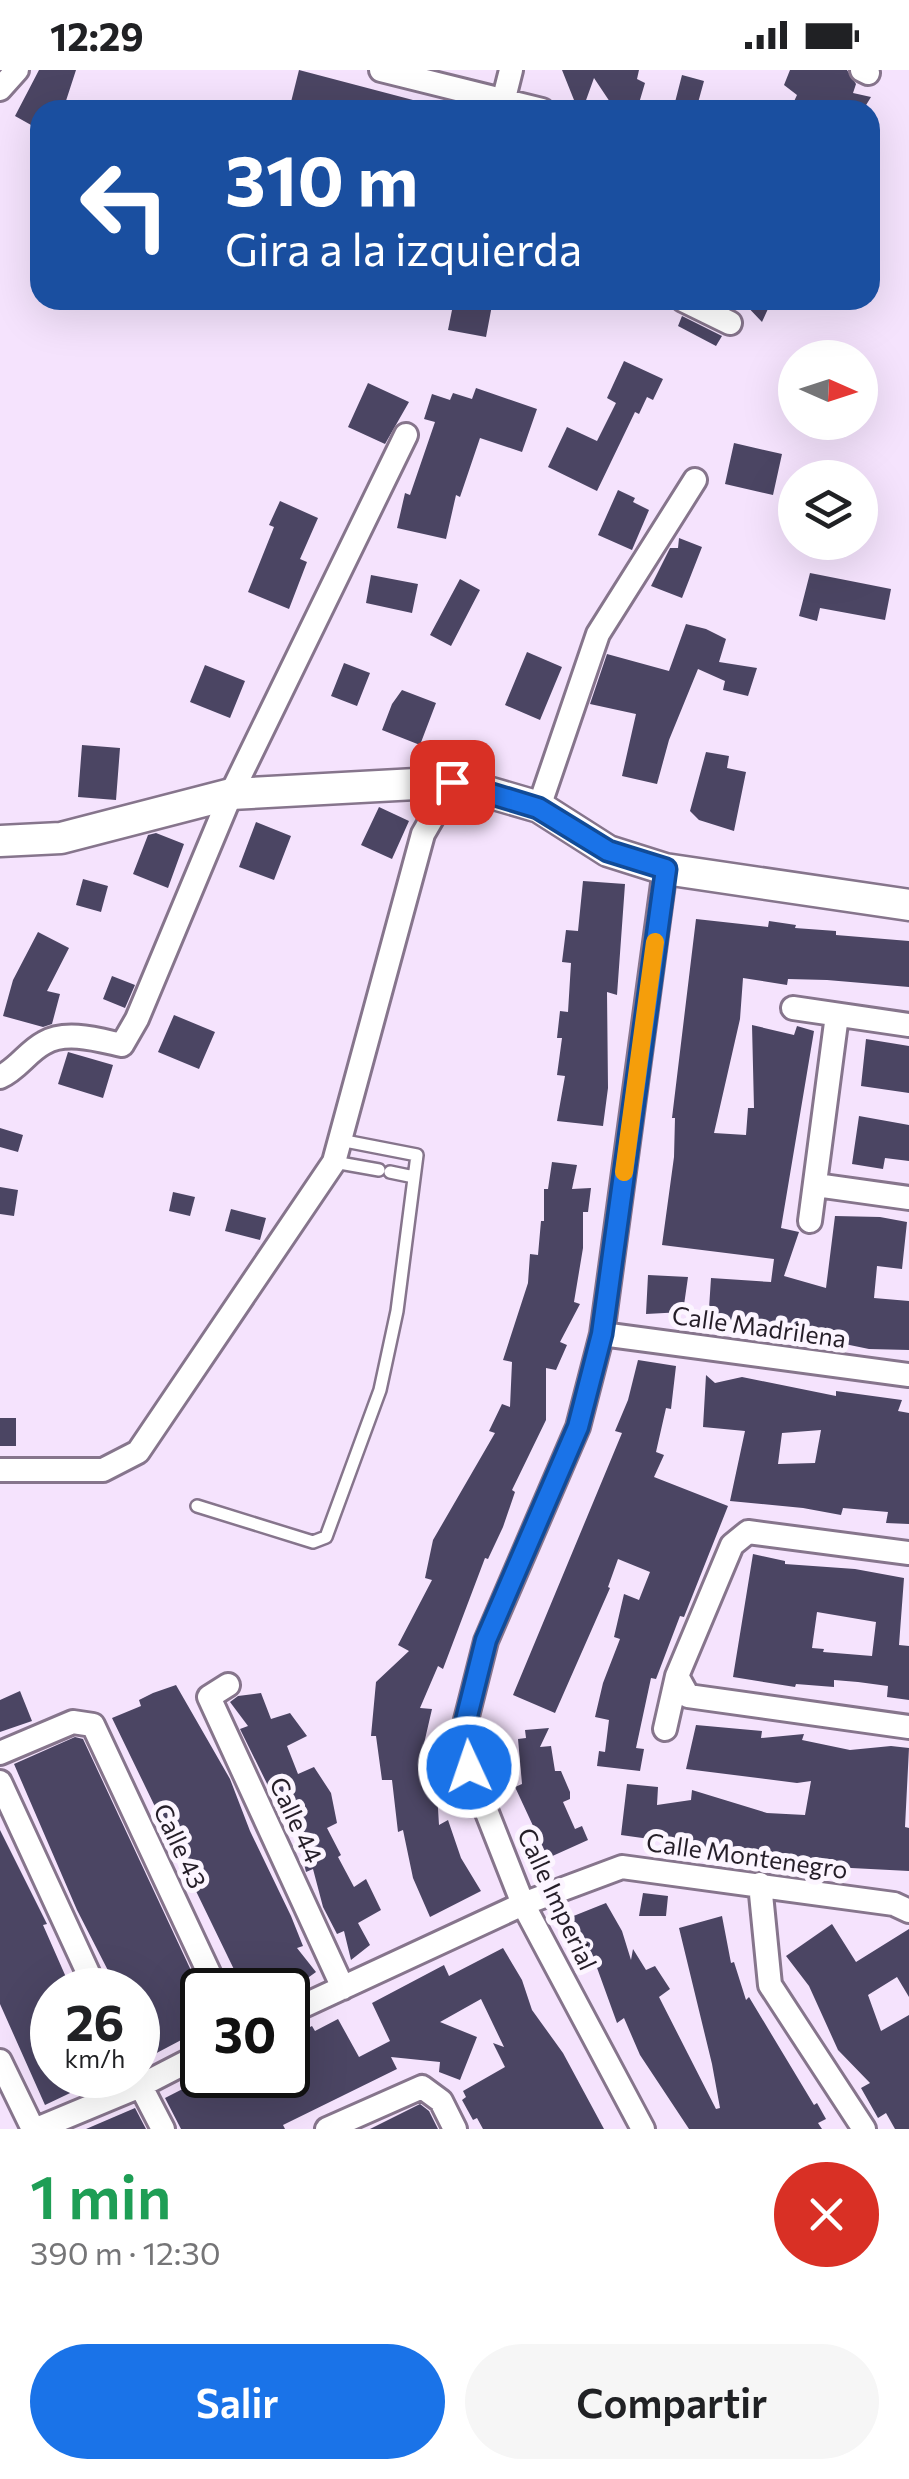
<!DOCTYPE html>
<html lang="es">
<head>
<meta charset="utf-8">
<style>
  :root { --surface:#fff; --page:#f6f6f6; --text:#202124; --muted:#757577; --accent:#1a73e8 }
  body { margin:0; font-family:Commissioner,sans-serif; background:var(--page); color:var(--text); height:100vh; display:flex; flex-direction:column; font-size:38px; white-space:nowrap }
  * { box-sizing:border-box; margin:0 }
  p { font-size:32px; color:var(--muted) }
  .icon { flex:none; width:55px; height:55px; fill:none; stroke:currentColor; stroke-width:2; stroke-linecap:round; stroke-linejoin:round }
  .map { position:relative; height:2059px; overflow:hidden }
  .side { display:flex; flex-direction:column; background:var(--surface); flex:1 }
  .side>* { flex:none }
  .guide { position:absolute; left:30px; top:30px; width:850px; height:210px; border-radius:30px; box-shadow:0 10px 40px #0002; background:#1a4fa0; color:#fff; overflow:hidden }
  .needle { width:65px; rotate:93deg }
  .tools { position:absolute; left:778px; top:270px; display:grid; gap:20px }
  .tools a { display:grid; place-items:center; width:100px; height:100px; border-radius:50%; background:var(--surface); box-shadow:0 10px 40px #0002; font-size:50px }
  .speed { position:absolute; left:30px; top:1898px; display:flex; gap:20px; font-size:50px; font-weight:700; text-align:center }
  .speed>* { display:grid; place-content:center; width:130px; height:130px; border-radius:50%; background:var(--surface); box-shadow:0 10px 40px #0002; line-height:1 }
  .speed small { font-size:25px; font-weight:400 }
  .speed .limit { border:5px solid #111; border-radius:15px; background:#fff; color:#111 }
  .pin { position:absolute; display:grid; place-items:center; width:85px; height:85px; color:#fff; margin:-42px; border-radius:20px; box-shadow:0 5px 15px #0006 }
  .me { position:absolute; width:110px; margin:-55px; rotate:357deg; stroke-linejoin:round; filter:drop-shadow(0 0 8px #0008) }
  .turn { display:flex; align-items:center; gap:35px; height:210px; padding:0 30px; font-size:45px }
  .turn .icon { width:130px; height:130px; stroke-width:2.5 }
  .turn b { display:block; font-size:70px; line-height:85px }
  .round { display:grid; place-items:center; flex:none; width:105px; height:105px; border-radius:52px; background:var(--page) }
  .headline { display:flex; align-items:center; justify-content:space-between; height:170px; padding:0 30px }
  h1 { font-size:60px; font-weight:600; line-height:75px; color:#1e9e55 }
  .button { display:flex; gap:20px; margin-top:auto; padding:20px 30px }
  .button a { flex:1; height:115px; border-radius:60px; background:var(--accent); color:#fff; font-size:40px; font-weight:600; line-height:115px; text-align:center }
  .button a+a { background:var(--page); color:var(--text) }
  .status { display:flex; justify-content:space-between; align-items:center; height:70px; padding:0 50px; background:var(--surface); direction:ltr }
  .status svg { height:28px; fill:currentColor }
  .map>svg:first-child { display:block }
  .building { fill:#4b4563; fill-rule:evenodd }
  .lines { fill:none; stroke-linecap:round; stroke-linejoin:round }
  .service-casing { stroke:#86758c; stroke-width:16 }
  .minor-casing { stroke:#86758c; stroke-width:28 }
  .tertiary-casing { stroke:#86758c; stroke-width:35 }
  .service { stroke:#fff; stroke-width:11 }
  .minor { stroke:#fff; stroke-width:22 }
  .tertiary { stroke:#fff; stroke-width:30 }
  .route-casing { stroke:#114b97; stroke-width:25 }
  .route { stroke:#1a73e8; stroke-width:18 }
  .slow { stroke:#f59e0b; stroke-width:18 }
  .labels { text-anchor:middle; stroke-width:10; stroke-linejoin:round; paint-order:stroke }
  .street-label { font-size:25px; fill:#251e28; stroke:#fcf5ff }
</style>
</head>
<body>
<div class="status"><b>12:29</b><svg viewBox="0 0 49 12"><path d="M0 12V9h3v3zM5 12V6h3v6zM10 12V3h3v9zM15 12V0h3v12zM26 1h20v11H26zM47 4h2v5h-2z"/></svg></div>
<div class="map">
<svg width="909" height="2059" viewBox="0 0 909 2059">
  <rect width="100%" height="100%" fill="#f5e3fd"/>
  <path class="building" d="M 39,0 L 76,0 L 63,40 L 40,40 L 40,60 L 15,46 Z
    M 299,0 L 432,35 L 431,40 L 289,40 Z
    M 562,0 L 639,0 L 637,9 L 645,13 L 637,40 L 614,38 L 594,8 L 585,33 L 574,30 Z
    M 790,0 L 847,0 L 856,14 L 853,23 L 871,27 L 863,40 L 790,40 L 797,25 L 784,15 Z
    M 682,5 L 704,11 L 696,40 L 673,40 Z
    M 454,230 L 493,230 L 486,267 L 448,260 Z
    M 741,230 L 772,230 L 762,252 Z
    M 682,246 L 722,266 L 716,276 L 678,256 Z
    M 624,291 L 663,309 L 653,330 L 647,327 L 639,344 L 635,342 L 597,421 L 548,397 L 567,357 L 597,371 L 616,333 L 607,328 Z
    M 368,313 L 409,332 L 385,374 L 348,357 Z
    M 476,318 L 537,339 L 522,382 L 480,368 L 460,427 L 456,425 L 446,469 L 397,458 L 405,423 L 410,425 L 435,352 L 424,349 L 432,324 L 450,330 L 453,323 L 472,329 Z
    M 734,373 L 782,384 L 773,425 L 725,414 Z
    M 618,420 L 635,428 L 633,432 L 649,440 L 632,480 L 598,465 Z
    M 280,431 L 318,448 L 300,489 L 307,492 L 289,539 L 248,522 L 274,457 L 269,455 Z
    M 679,468 L 702,477 L 682,528 L 651,516 L 670,478 L 678,478 Z
    M 810,503 L 891,519 L 885,550 L 820,538 L 817,551 L 799,546 Z
    M 371,505 L 418,514 L 412,543 L 366,533 Z
    M 460,509 L 480,520 L 451,576 L 430,565 Z
    M 686,554 L 706,559 L 726,569 L 719,592 L 757,598 L 748,626 L 723,620 L 725,611 L 698,599 L 669,670 L 657,714 L 622,706 L 636,644 L 590,634 L 607,584 L 669,601 Z
    M 527,582 L 562,597 L 540,650 L 505,635 Z
    M 344,593 L 370,603 L 357,636 L 331,626 Z
    M 205,595 L 245,611 L 230,648 L 190,632 Z
    M 402,620 L 436,633 L 420,675 L 382,660 L 392,634 Z
    M 82,675 L 120,678 L 116,730 L 78,727 Z
    M 706,682 L 729,686 L 727,698 L 746,702 L 734,761 L 699,750 L 690,741 Z
    M 379,737 L 409,751 L 392,789 L 361,775 Z
    M 256,752 L 291,766 L 274,810 L 239,797 Z
    M 156,763 L 184,774 L 168,818 L 133,804 L 148,765 Z
    M 83,809 L 108,816 L 101,842 L 76,835 Z
    M 583,811 L 625,814 L 617,925 L 607,922 L 608,1018 L 603,1056 L 557,1051 L 565,1006 L 557,1005 L 562,968 L 557,968 L 560,941 L 568,942 L 571,893 L 562,892 L 566,860 L 578,861 Z
    M 696,849 L 768,857 L 769,851 L 796,855 L 795,858 L 836,861 L 836,865 L 909,871 L 909,917 L 827,910 L 788,909 L 787,915 L 743,908 L 740,949 L 714,1063 L 746,1065 L 748,1038 L 754,1038 L 752,955 L 794,965 L 797,956 L 814,961 L 781,1158 L 799,1162 L 784,1206 L 826,1218 L 835,1146 L 880,1147 L 907,1152 L 902,1199 L 877,1196 L 874,1228 L 909,1231 L 909,1280 L 869,1279 L 835,1272 L 836,1263 L 802,1266 L 803,1263 L 723,1258 L 708,1254 L 711,1208 L 771,1212 L 774,1189 L 662,1175 L 674,1087 L 675,1048 L 672,1048 Z
    M 38,862 L 69,878 L 47,921 L 60,924 L 52,954 L 43,957 L 3,946 L 13,910 Z
    M 112,906 L 135,915 L 125,938 L 103,929 Z
    M 174,945 L 215,962 L 199,999 L 158,982 Z
    M 866,969 L 909,976 L 909,1023 L 861,1016 Z
    M 68,982 L 113,995 L 103,1028 L 58,1014 Z
    M 859,1046 L 909,1055 L 909,1091 L 885,1088 L 883,1099 L 852,1094 Z
    M 0,1058 L 23,1065 L 18,1082 L 0,1077 Z
    M 552,1092 L 577,1095 L 572,1119 L 591,1118 L 588,1142 L 583,1142 L 583,1178 L 574,1232 L 580,1234 L 560,1272 L 567,1275 L 556,1300 L 546,1298 L 546,1350 L 512,1420 L 515,1422 L 503,1457 L 488,1489 L 485,1488 L 443,1599 L 438,1596 L 420,1638 L 432,1639 L 423,1678 L 430,1678 L 429,1723 L 437,1722 L 439,1755 L 448,1750 L 461,1788 L 481,1821 L 430,1847 L 413,1808 L 403,1760 L 398,1762 L 392,1710 L 382,1710 L 376,1666 L 371,1666 L 376,1612 L 409,1581 L 398,1575 L 432,1510 L 425,1508 L 433,1470 L 495,1363 L 489,1361 L 502,1334 L 510,1337 L 512,1292 L 503,1290 L 528,1213 L 530,1184 L 538,1185 L 541,1151 L 544,1151 L 544,1119 L 548,1119 Z
    M 0,1117 L 18,1120 L 14,1146 L 0,1144 Z
    M 173,1122 L 195,1127 L 190,1146 L 169,1141 Z
    M 231,1139 L 266,1148 L 260,1170 L 225,1161 Z
    M 648,1205 L 688,1207 L 683,1242 L 646,1244 Z
    M 638,1290 L 676,1296 L 671,1339 L 666,1338 L 656,1382 L 664,1385 L 654,1407 L 728,1436 L 684,1547 L 680,1546 L 656,1609 L 651,1608 L 636,1678 L 644,1679 L 640,1701 L 597,1696 L 599,1681 L 605,1682 L 609,1650 L 595,1647 L 603,1613 L 620,1569 L 614,1567 L 624,1524 L 639,1530 L 650,1502 L 618,1489 L 608,1517 L 610,1518 L 555,1643 L 513,1625 L 622,1363 L 615,1361 L 628,1330 Z
    M 706,1305 L 715,1313 L 742,1307 L 836,1326 L 836,1321 L 902,1330 L 898,1341 L 909,1343 L 909,1454 L 886,1453 L 888,1442 L 843,1438 L 841,1445 L 803,1438 L 730,1431 L 745,1361 L 703,1357 ZM 821,1360 L 815,1393 L 778,1394 L 782,1363 Z
    M 0,1348 L 16,1348 L 16,1376 L 0,1376 Z
    M 753,1484 L 785,1491 L 785,1494 L 855,1499 L 904,1508 L 899,1575 L 909,1576 L 909,1630 L 887,1627 L 888,1616 L 858,1612 L 834,1610 L 834,1617 L 796,1614 L 795,1617 L 733,1607 ZM 817,1542 L 876,1552 L 872,1586 L 823,1582 L 824,1579 L 812,1578 Z
    M 176,1615 L 230,1709 L 250,1761 L 291,1846 L 303,1876 L 297,1878 L 316,1902 L 291,1920 L 244,1920 L 112,1648 L 141,1636 L 139,1630 L 153,1623 Z
    M 20,1621 L 32,1651 L 0,1662 L 0,1630 Z
    M 261,1623 L 271,1649 L 290,1643 L 307,1666 L 287,1676 L 298,1704 L 314,1697 L 331,1723 L 337,1753 L 327,1758 L 341,1785 L 338,1787 L 354,1817 L 366,1809 L 381,1840 L 358,1853 L 370,1875 L 351,1890 L 344,1861 L 337,1864 L 323,1837 L 313,1799 L 306,1802 L 299,1772 L 285,1741 L 281,1742 L 240,1659 L 248,1656 L 230,1632 L 238,1626 Z
    M 696,1655 L 762,1661 L 761,1668 L 804,1664 L 802,1670 L 850,1680 L 891,1676 L 909,1678 L 905,1757 L 909,1758 L 909,1801 L 832,1797 L 831,1799 L 799,1790 L 621,1765 L 627,1714 L 658,1717 L 657,1735 L 691,1730 L 692,1720 L 767,1743 L 805,1745 L 811,1711 L 797,1713 L 686,1699 Z
    M 549,1658 L 540,1677 L 551,1676 L 555,1701 L 561,1701 L 570,1722 L 570,1729 L 563,1732 L 575,1759 L 582,1756 L 588,1770 L 548,1788 L 515,1717 L 522,1714 L 518,1669 L 526,1668 L 525,1660 Z
    M 75,1667 L 83,1669 L 202,1924 L 202,1959 L 151,1986 L 138,1957 L 138,1920 L 118,1920 L 77,1840 L 14,1694 Z
    M 0,1760 L 47,1854 L 43,1855 L 69,1914 L 52,1920 L 52,2005 L 108,2005 L 45,2035 L 0,1934 Z
    M 643,1823 L 668,1826 L 666,1846 L 639,1846 Z
    M 606,1833 L 622,1861 L 631,1890 L 633,1879 L 646,1900 L 655,1896 L 670,1919 L 659,1927 L 716,2039 L 720,2038 L 712,1994 L 679,1858 L 722,1846 L 731,1893 L 734,1892 L 746,1930 L 749,1927 L 814,2035 L 817,2033 L 826,2049 L 818,2053 L 822,2059 L 689,2059 L 640,1985 L 624,1948 L 617,1953 L 592,1884 L 571,1847 Z
    M 832,1854 L 856,1892 L 909,1859 L 909,1927 L 897,1907 L 868,1925 L 881,1961 L 909,1945 L 909,2059 L 895,2059 L 886,2043 L 878,2048 L 861,2018 L 870,2013 L 838,1980 L 809,1916 L 786,1886 Z
    M 503,1878 L 522,1910 L 532,1940 L 563,1983 L 604,2059 L 483,2059 L 477,2048 L 473,2050 L 462,2030 L 466,2027 L 463,2021 L 505,1997 L 493,1973 L 504,1977 L 481,1929 L 440,1952 L 477,1967 L 460,2010 L 439,2002 L 440,1992 L 391,1987 L 397,1999 L 283,2055 L 285,2059 L 181,2059 L 165,2028 L 210,2005 L 288,2005 L 288,1968 L 312,1956 L 315,1961 L 338,1949 L 359,1987 L 390,1971 L 372,1933 L 444,1895 L 449,1906 Z
    M 420,2034 L 429,2041 L 438,2059 L 370,2059 Z
    M 135,2038 L 146,2059 L 86,2059 Z"/>
  <g class="lines">
    <defs>
      <path id="service" d="M 334,1092 L 379,1100
        M 390,1102 L 414,1107
        M 197,1436 L 313,1472 L 326,1467 L 380,1320 L 397,1241 L 417,1085 L 340,1070"/>
      <path id="minor" d="M 381,0 L 542,40
        M 862,0 L 868,3
        M 0,19 L 17,0
        M 501,40 L 511,0
        M 683,230 L 730,253
        M 539,737 L 598,564 L 695,410
        M 793,938 L 909,955
        M 0,1007 C 18,999 27,982 44,973 C 66,960 99,970 122,975 L 137,949 L 231,724 L 406,365
        M 816,1115 L 909,1128
        M 810,1151 L 837,945
        M 602,1264 L 909,1305
        M 0,1400 L 103,1400 L 138,1382 L 334,1092 L 423,764 L 453,712
        M 677,1606 L 688,1626 L 909,1657
        M 228,1615 L 209,1627 L 343,1918
        M 665,1659 L 677,1606 L 732,1475 L 748,1462 L 909,1483
        M 0,1683 L 73,1652 L 93,1655 L 217,1920
        M 0,1712 L 96,1920
        M 760,1814 L 770,1915 L 864,2059
        M 288,1943 L 523,1834 L 622,1797 L 894,1834 L 909,1841
        M 0,1991 L 33,2059
        M 135,2005 L 163,2059
        M 37,2059 L 140,2016 L 202,1984
        M 327,2059 L 422,2017 L 441,2031 L 455,2059
        M 643,2059 L 523,1834 L 469,1697 L 465,1654 L 486,1571 L 578,1357 L 602,1264 L 665,799"/>
      <path id="tertiary" d="M 0,771 L 61,768 L 231,724 L 453,712 L 539,737 L 608,781 L 665,799 L 909,835"/>
    </defs>
    <use href="#service" class="service-casing"/>
    <use href="#minor" class="minor-casing"/>
    <use href="#tertiary" class="tertiary-casing"/>
    <use href="#service" class="service"/>
    <use href="#minor" class="minor"/>
    <use href="#tertiary" class="tertiary"/>
  </g>
  <g class="lines">
    <defs>
      <path id="route" d="M 452,712 L 538,738 L 608,781 L 666,799 L 602,1264 L 578,1357 L 486,1570 L 465,1654 L 469,1697"/>
    </defs>
    <use href="#route" class="route-casing"/>
    <use href="#route" class="route"/>
    <path class="slow" d="M 624,1102 L 655,872"/>
  </g>
  <g class="labels">
    <g class="street-label">
      <text transform="translate(759 1257) rotate(8)" y="9">Calle Madrilena</text>
      <text transform="translate(296 1750) rotate(65)" y="9">Calle 44</text>
      <text transform="translate(180 1776) rotate(65)" y="9">Calle 43</text>
      <text transform="translate(747 1786) rotate(8)" y="9">Calle Montenegro</text>
      <text transform="translate(557 1829) rotate(65)" y="9">Calle Imperial</text>
    </g>
  </g>
</svg>
<div class="tools">
<a><svg class="needle" viewBox="-14 -14 28 28"><path d="M0-13l5 13h-10z" fill="#e53935"/><path d="M0 13l5-13h-10z" fill="#757577"/></svg></a>
<a><svg class="icon" aria-label="layers" viewBox="0 0 24 24"><path d="M12 4l9 5-9 5-9-5zM3 14l9 5 9-5"/></svg></a>
</div>
<div class="speed"><div>26<small>km/h</small></div><div class="limit">30</div></div>
<div class="pin" style="left:452px;top:712px;background:#d93025"><svg class="icon" aria-label="arrive" viewBox="0 0 24 24"><path d="M6 21V4h12l-3 4 3 4H6"/></svg></div>
<svg class="me" style="left:469px;top:1697px" viewBox="-20 -20 40 40"><circle r="17" fill="#1a73e8" stroke="#fff" stroke-width="3"/><path d="M0-11L8 9 0 5-8 9z" fill="#fff"/></svg>
<div class="guide">
<div class="turn"><svg class="icon" aria-label="left" viewBox="0 0 24 24"><path d="M17 20v-9H6M10 6l-5 5 5 5"/></svg><div><b>310 m</b>Gira a la izquierda</div></div>
</div>
</div>
<section class="side">
<div class="headline"><div><h1>1 min</h1><p>390 m · 12:30</p></div><a class="round" style="background:#d93025;color:#fff"><svg class="icon" aria-label="close" viewBox="0 0 24 24"><path d="M6 6l12 12M18 6L6 18"/></svg></a></div>
<div class="button"><a>Salir</a><a>Compartir</a></div>
</section>
</body>
</html>
